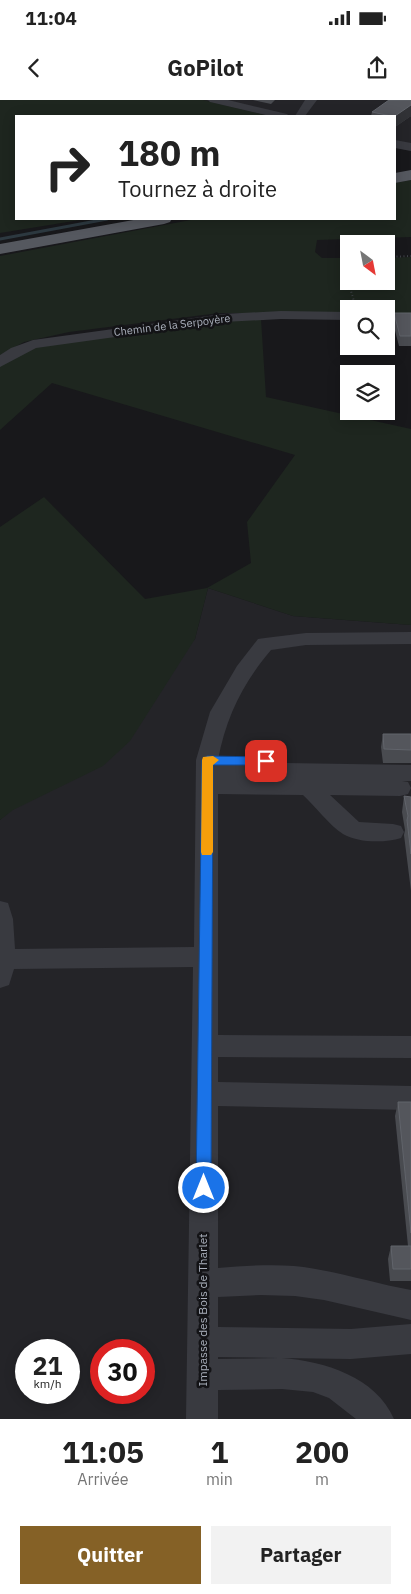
<!DOCTYPE html>
<html lang="fr">
<head>
<meta charset="utf-8">
<style>
  :root { --surface:#fff; --page:#f2f2f2; --text:#222; --muted:#767676; --accent:#856126 }
  body { margin:0; font-family:"IBM Plex Sans",sans-serif; background:var(--page); color:var(--text); height:100vh; display:flex; flex-direction:column; font-size:19px; white-space:nowrap }
  * { box-sizing:border-box; margin:0 }
  p { font-size:16px; color:var(--muted) }
  .icon { flex:none; width:28px; height:28px; fill:none; stroke:currentColor; stroke-width:2; stroke-linecap:round; stroke-linejoin:round }
  .map { position:relative; height:1319px; overflow:hidden }
  .panel { display:flex; flex-direction:column; background:var(--surface); flex:1 }
  .panel>* { flex:none }
  .top-card { position:absolute; left:15px; top:15px; width:381px; height:105px; border-radius:0px; box-shadow:0 2px 12px #0003; background:#fff; color:var(--text); overflow:hidden }
  .needle { width:32px; rotate:148deg }
  .buttons { position:absolute; left:340px; top:135px; display:grid; gap:10px }
  .buttons a { display:grid; place-items:center; width:55px; height:55px; border-radius:0px; background:var(--surface); box-shadow:0 2px 12px #0003; font-size:25px }
  .speed { position:absolute; left:15px; top:1239px; display:flex; gap:10px; font-size:25px; font-weight:700; text-align:center }
  .speed>* { display:grid; place-content:center; width:65px; height:65px; border-radius:50%; background:var(--surface); box-shadow:0 2px 12px #0003; line-height:1 }
  .speed small { font-size:12px; font-weight:400 }
  .speed .limit { border:8px solid #d22; background:#fff; color:#111 }
  .pin { position:absolute; display:grid; place-items:center; width:42px; height:42px; color:#fff; margin:-21px; border-radius:10px; box-shadow:0 2px 8px #0006 }
  .me { position:absolute; width:55px; margin:-28px; rotate:0deg; stroke-linejoin:round; filter:drop-shadow(0 0 4px #0008) }
  .turn { display:flex; align-items:center; gap:18px; height:105px; padding:0 20px; font-size:22px }
  .turn .icon { width:65px; height:65px; stroke-width:2.5 }
  .turn b { display:block; font-size:35px; line-height:42px }
  .eta { display:flex; justify-content:space-evenly; align-items:center; height:85px; text-align:center }
  .eta b { font-size:30px; font-weight:700; line-height:35px }
  .action { display:flex; gap:10px; margin-top:auto; padding:10px 20px }
  .action a { flex:1; height:58px; border-radius:0px; background:var(--accent); color:#fff; font-size:20px; font-weight:700; line-height:58px; text-align:center }
  .action a+a { background:var(--page); color:var(--text) }
  .status { display:flex; justify-content:space-between; align-items:center; height:35px; padding:0 25px; background:var(--surface); direction:ltr }
  .status svg { height:14px; fill:currentColor }
  header { display:flex; justify-content:space-between; align-items:center; height:65px; padding:0 20px; background:var(--surface); font-size:22px; font-weight:700 }
  .map>svg:first-child { display:block }
  .built { fill:#242428; fill-rule:evenodd }
  .green { fill:#1e261f }
  .lines { fill:none; stroke-linecap:round; stroke-linejoin:round }
  .stream { stroke:#2d3940; stroke-width:3 }
  .path { stroke:#3f4247; stroke-width:2; stroke-dasharray:1 2.5; stroke-linecap:butt }
  .minor { fill:#393a40; fill-rule:evenodd }
  .major { fill:#55585f; fill-rule:evenodd }
  .wall { fill:#494b50 }
  .shaded-wall { fill:#313236 }
  .building { fill:#54565c; stroke:#61646b }
  .route { fill:#1a73e8; stroke:#114b97 }
  .slow { fill:#f59e0b }
  .labels { text-anchor:middle; stroke-width:5; stroke-linejoin:round; paint-order:stroke }
  .far-street-label { font-size:11px; fill:#aab0bc; stroke:#131316 }
  .street-label { font-size:12px; fill:#aab0bc; stroke:#131316 }
</style>
</head>
<body>
<div class="status"><b>11:04</b><svg viewBox="0 0 49 12"><path d="M0 12V9h3v3zM5 12V6h3v6zM10 12V3h3v9zM15 12V0h3v12zM26 1h20v11H26zM47 4h2v5h-2z"/></svg></div>
<header><svg class="icon" aria-label="back" viewBox="0 0 24 24"><path d="M15 5l-7 7 7 7"/></svg>GoPilot<svg class="icon" aria-label="share" viewBox="0 0 24 24"><path d="M12 15V3M7 8l5-5 5 5M5 13v7h14v-7"/></svg></header>
<div class="map">
<svg width="411" height="1319" viewBox="0 0 411 1319">
  <rect width="100%" height="100%" fill="#18181b"/>
  <path class="built" d="M 203,0 L 411,0 L 411,51 L 395,47 L 395,16 L 269,16 Z
    M 208,488 L 293,516 L 411,525 L 411,1319 L 0,1319 L 0,720 L 195,539 ZM 26,1250 L 69,1250 L 69,1292 L 26,1292 ZM 101,1250 L 144,1250 L 144,1292 L 101,1292 Z"/>
  <path class="green" d="M 0,0 L 203,0 L 269,16 L 16,16 L 16,119 L 86,119 L 0,133 Z
    M 411,80 L 411,137 L 317,140 L 315,152 L 322,158 L 349,158 L 349,181 L 386,181 L 386,158 L 411,157 L 411,213 L 386,213 L 386,209 L 349,209 L 349,213 L 219,213 L 69,232 L 24,242 L 0,255 L 0,156 L 196,119 L 395,119 L 395,83 Z
    M 230,219 L 261,219 L 266,297 L 411,329 L 411,525 L 293,516 L 208,488 L 195,539 L 130,641 L 103,666 L 13,710 L 0,720 L 0,427 L 44,397 L 145,499 L 207,488 L 251,463 L 247,422 L 295,355 L 52,283 L 0,330 L 0,265 L 33,247 Z"/>
  <g class="lines">
    <path class="stream" d="M 0,139 L 107,119"/>
    <path class="path" d="M 386,157 L 411,156
      M 349,165 L 346,174 L 356,208"/>
    <path class="minor" d="M 208,0 L 228,0 L 287,14 L 289,16 L 270,16 L 210,2 Z
      M 305,0 L 317,0 L 305,16 L 295,16 Z
      M 395,40 L 411,43 L 411,51 L 395,48 Z
      M 281,211 L 349,212 L 349,220 L 281,219 L 223,222 L 36,248 L 0,267 L 0,255 L 11,248 L 33,240 L 223,214 Z
      M 386,213 L 411,213 L 411,221 L 386,221 Z
      M 411,532 L 411,544 L 306,545 L 271,550 C 243,583 226,617 218,660 L 218,662 L 411,665 L 411,681 L 402,681 L 408,682 L 411,688 L 408,694 L 400,696 L 330,695 L 359,722 L 393,724 L 401,726 L 404,732 L 401,738 C 385,743 358,743 343,734 C 329,725 315,706 303,695 L 218,694 L 218,935 L 411,936 L 411,958 L 218,957 L 218,982 L 411,986 L 411,1010 L 218,1006 L 218,1168 C 243,1166 269,1164 294,1166 C 334,1170 372,1183 411,1190 L 411,1220 L 324,1200 L 295,1196 L 261,1195 L 218,1197 L 218,1227 L 351,1229 L 411,1224 L 411,1254 L 351,1259 L 282,1258 C 324,1261 376,1277 394,1319 L 356,1319 L 329,1298 L 313,1292 L 282,1289 L 218,1290 L 218,1319 L 186,1319 L 193,867 L 14,869 L 9,885 L 0,888 L 0,801 L 8,803 L 13,819 L 15,849 L 194,847 L 196,660 L 210,612 L 237,566 L 258,539 L 265,538 L 306,533 ZM 218,1257 L 279,1258 L 218,1259 Z"/>
    <path class="major" d="M 411,70 L 411,80 L 395,83 L 395,73 Z
      M 139,119 L 172,119 L 170,122 L 164,124 L 0,154 L 0,144 Z"/>
  </g>
  <path class="wall" d="M 253,0 L 275,0 L 271,4 Z
    M 411,0 L 411,16 L 395,27 L 395,16 L 371,16 L 372,12 Z
    M 394,213 L 411,213 L 411,246 L 399,246 L 393,223 Z
    M 383,634 L 411,634 L 411,663 L 383,663 L 381,647 Z
    M 404,696 L 411,697 L 411,791 L 404,735 L 405,730 L 402,712 Z
    M 398,1002 L 411,1002 L 411,1181 L 390,1181 L 388,1159 L 391,1146 L 408,1146 L 395,1016 Z"/>
  <path class="shaded-wall" d="M 411,5 L 411,16 L 395,27 L 395,16 Z"/>
  <path class="building" d="M 389,0 L 411,0 L 411,5 L 395,16 L 391,16 L 372,12 Z
    M 394,213 L 411,213 L 411,236 L 400,236 Z
    M 383,634 L 411,634 L 411,650 L 384,649 Z
    M 404,696 L 411,697 L 411,754 L 407,720 L 408,716 Z
    M 398,1002 L 411,1002 L 411,1133 Z
    M 391,1146 L 411,1146 L 411,1169 L 393,1169 Z"/>
  <path class="route" d="M 207,656 L 266,657 L 271,661 L 266,665 L 213,665 L 211,1088 L 209,1093 L 204,1096 L 198,1093 L 196,1088 L 202,660 Z"/>
  <path class="slow" d="M 213,656 L 219,660 L 213,665 L 213,752 L 211,755 L 202,755 L 201,752 L 202,660 L 203,657 Z"/>
  <g class="labels">
    <g class="far-street-label">
      <text transform="translate(172 225) rotate(-7)" y="4">Chemin de la Serpoyère</text>
    </g>
    <g class="street-label">
      <text transform="translate(203 1210) rotate(-90)" y="4">Impasse des Bois de Tharlet</text>
    </g>
  </g>
</svg>
<div class="buttons">
<a><svg class="needle" viewBox="-14 -14 28 28"><path d="M0-13l5 13h-10z" fill="#e53935"/><path d="M0 13l5-13h-10z" fill="#767676"/></svg></a>
<a><svg class="icon" aria-label="search" viewBox="0 0 24 24"><circle cx="10" cy="10" r="6"/><path d="M15 15l6 6"/></svg></a>
<a><svg class="icon" aria-label="layers" viewBox="0 0 24 24"><path d="M12 4l9 5-9 5-9-5zM3 14l9 5 9-5"/></svg></a>
</div>
<div class="speed"><div>21<small>km/h</small></div><div class="limit">30</div></div>
<div class="pin" style="left:266px;top:661px;background:#d93025"><svg class="icon" aria-label="arrive" viewBox="0 0 24 24"><path d="M6 21V4h12l-3 4 3 4H6"/></svg></div>
<svg class="me" style="left:204px;top:1088px" viewBox="-20 -20 40 40"><circle r="17" fill="#1a73e8" stroke="#fff" stroke-width="3"/><path d="M0-11L8 9 0 5-8 9z" fill="#fff"/></svg>
<div class="top-card">
<div class="turn"><svg class="icon" aria-label="right" viewBox="0 0 24 24"><path d="M7 20v-9h11M14 6l5 5-5 5"/></svg><div><b>180 m</b>Tournez à droite</div></div>
</div>
</div>
<section class="panel">
<div class="eta">
<div><b>11:05</b><p>Arrivée</p></div>
<div><b>1</b><p>min</p></div>
<div><b>200</b><p>m</p></div>
</div>
<div class="action"><a>Quitter</a><a>Partager</a></div>
</section>
</body>
</html>
